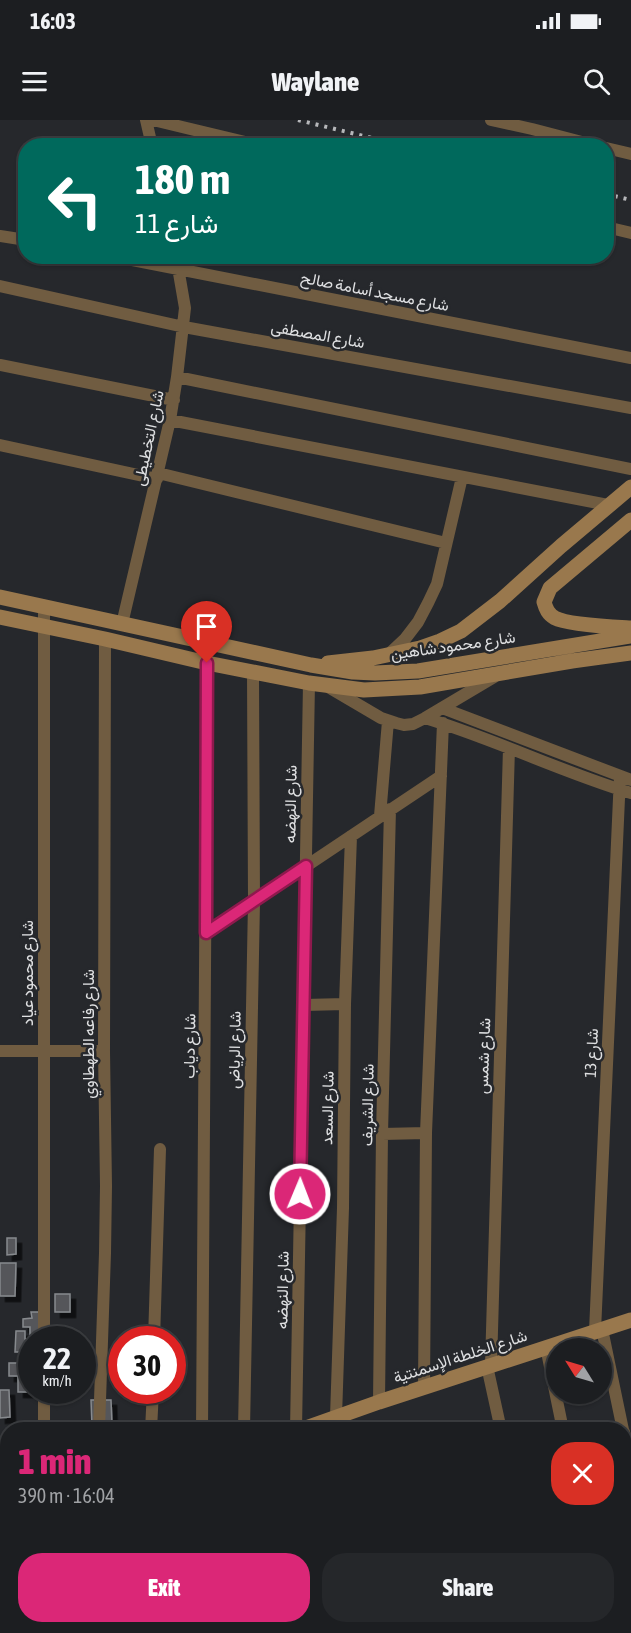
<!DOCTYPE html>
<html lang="en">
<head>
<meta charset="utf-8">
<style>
  :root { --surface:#1c1e21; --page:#25272a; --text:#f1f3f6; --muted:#a0a2a5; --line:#3a3c3f; --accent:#db2777 }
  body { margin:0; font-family:"Asap Condensed",Vazirmatn,sans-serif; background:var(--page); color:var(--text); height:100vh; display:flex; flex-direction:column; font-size:22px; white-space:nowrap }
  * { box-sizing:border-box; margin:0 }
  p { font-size:20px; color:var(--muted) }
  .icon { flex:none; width:33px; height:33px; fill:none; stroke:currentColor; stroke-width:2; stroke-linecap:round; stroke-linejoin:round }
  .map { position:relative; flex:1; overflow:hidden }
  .sheet { position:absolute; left:0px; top:1302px; width:632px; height:212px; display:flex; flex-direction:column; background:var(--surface); border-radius:24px 24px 0 0; box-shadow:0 2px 4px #0004,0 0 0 2px var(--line) }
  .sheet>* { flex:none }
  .top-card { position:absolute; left:18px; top:18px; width:596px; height:126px; border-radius:24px; box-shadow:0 2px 4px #0004,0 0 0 2px var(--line); background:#00695c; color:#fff; overflow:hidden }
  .needle { width:39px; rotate:307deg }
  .fabs { position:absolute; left:546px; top:1218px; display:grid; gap:12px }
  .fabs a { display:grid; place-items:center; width:66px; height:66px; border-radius:50%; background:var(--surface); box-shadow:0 2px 4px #0004,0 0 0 2px var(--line); font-size:30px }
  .speed { position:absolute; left:18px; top:1206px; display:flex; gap:12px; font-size:30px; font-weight:700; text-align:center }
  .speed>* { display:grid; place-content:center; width:78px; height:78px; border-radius:50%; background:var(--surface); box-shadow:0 2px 4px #0004,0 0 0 2px var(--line); line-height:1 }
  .speed small { font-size:15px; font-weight:400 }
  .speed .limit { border:9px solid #d22; background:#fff; color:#111 }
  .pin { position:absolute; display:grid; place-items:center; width:51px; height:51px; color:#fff; margin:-62px -26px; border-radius:50% 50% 50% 0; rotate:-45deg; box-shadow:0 0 6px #0007 }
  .pin .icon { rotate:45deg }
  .me { position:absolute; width:66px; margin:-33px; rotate:1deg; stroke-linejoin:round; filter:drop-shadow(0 0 4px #0008) }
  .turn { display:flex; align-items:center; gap:21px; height:126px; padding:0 18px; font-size:27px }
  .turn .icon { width:78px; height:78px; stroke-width:2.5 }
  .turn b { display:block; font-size:42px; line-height:51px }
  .round { display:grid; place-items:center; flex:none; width:63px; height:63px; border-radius:24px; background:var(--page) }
  .overview { display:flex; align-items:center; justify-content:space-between; height:102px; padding:0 18px }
  h1 { font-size:36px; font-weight:800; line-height:45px; color:var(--accent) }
  .cta { display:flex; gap:12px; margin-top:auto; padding:12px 18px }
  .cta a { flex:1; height:69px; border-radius:24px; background:var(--accent); color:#fff; font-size:24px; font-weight:800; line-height:69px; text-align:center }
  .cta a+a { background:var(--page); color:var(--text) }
  .status { display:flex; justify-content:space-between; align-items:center; height:42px; padding:0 30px; background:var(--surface); direction:ltr }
  .status svg { height:16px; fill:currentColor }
  header { display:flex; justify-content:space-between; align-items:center; height:78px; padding:0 18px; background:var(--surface); font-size:27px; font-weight:800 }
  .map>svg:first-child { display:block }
  .building { fill:#54565a; stroke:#878a8e; stroke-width:1.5; filter:url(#shadow) }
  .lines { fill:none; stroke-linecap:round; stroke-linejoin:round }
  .street { stroke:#705c41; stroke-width:12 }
  .secondary { stroke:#99784d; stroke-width:15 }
  .rail { stroke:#b6b7ba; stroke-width:4; stroke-dasharray:3 6; stroke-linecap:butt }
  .route-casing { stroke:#8e194d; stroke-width:15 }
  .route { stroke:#db2777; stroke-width:10 }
  .labels { text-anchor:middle; stroke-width:5; stroke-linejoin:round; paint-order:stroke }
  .street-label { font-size:16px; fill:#dfe0e2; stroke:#26282c }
</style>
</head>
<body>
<div class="status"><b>16:03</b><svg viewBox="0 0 49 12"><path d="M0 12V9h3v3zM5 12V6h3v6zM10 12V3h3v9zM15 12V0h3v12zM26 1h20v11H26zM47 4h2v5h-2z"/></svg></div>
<header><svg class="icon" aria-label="menu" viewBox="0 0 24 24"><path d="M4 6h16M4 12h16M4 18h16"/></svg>Waylane<svg class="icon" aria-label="search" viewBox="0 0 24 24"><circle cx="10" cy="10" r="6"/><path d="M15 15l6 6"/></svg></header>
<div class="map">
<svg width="631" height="1513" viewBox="0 0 631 1513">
  <defs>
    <filter id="shadow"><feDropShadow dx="5.5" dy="5.5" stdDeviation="0" flood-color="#0009"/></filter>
  </defs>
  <rect width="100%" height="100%" fill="#26282c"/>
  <path class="building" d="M 7,1118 L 16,1118 L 16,1134 L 7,1135 Z
    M 0,1143 L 16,1143 L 15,1176 L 0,1176 Z
    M 55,1174 L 70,1174 L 70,1192 L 55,1192 Z
    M 31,1192 L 39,1192 L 39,1214 L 30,1215 L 30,1207 L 23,1207 L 23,1199 L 32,1198 Z
    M 16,1211 L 25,1211 L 25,1219 L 35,1219 L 32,1220 L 32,1232 L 15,1232 Z
    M 9,1243 L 30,1243 L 31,1272 L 18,1272 L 18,1256 L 9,1256 Z
    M 0,1270 L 9,1270 L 10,1297 L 0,1298 Z
    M 91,1280 L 111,1280 L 112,1305 L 92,1306 Z"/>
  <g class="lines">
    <path class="street" d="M 146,0 L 152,26
      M 153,0 L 261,26
      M 491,0 L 532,9 L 597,26
      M 606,28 L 631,34
      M 606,107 L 631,113
      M 0,116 L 26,120
      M 112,136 L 631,238
      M 0,166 L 184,207 L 631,288
      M 0,245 L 174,280
      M 177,257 L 631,349
      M 170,300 L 608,385
      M 0,325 L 157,359
      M 158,353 L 446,423
      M 44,486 L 44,1220
      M 122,504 L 170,300 L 177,257 L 185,188 L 176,136
      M 389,534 L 405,519 L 418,502 L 428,483 L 437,464 L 462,357
      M 330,568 L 381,598 L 396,603 L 404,605 L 413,604 L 425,598 L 494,557
      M 442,588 L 631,660
      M 425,598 C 495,619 561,652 631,673
      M 380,696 L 388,601
      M 206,813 L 441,656
      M 304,885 L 345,884
      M 0,931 L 104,931
      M 382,1014 L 426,1013
      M 602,1209 L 623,1310
      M 595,1211 L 620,656
      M 154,1220 L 160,1029
      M 546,1227 L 563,1310
      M 491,1245 L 509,628
      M 487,1246 L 501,1310
      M 424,1267 L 426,1013 L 443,603
      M 379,1282 L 382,1014 L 390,689
      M 336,1297 L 343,1088 L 345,884 L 351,716
      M 44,1310 L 44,1270
      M 99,1310 L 105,1133 L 106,1066 L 104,931 L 105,519
      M 151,1310 L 153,1270
      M 202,1310 L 207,543
      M 244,1310 L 254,782 L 253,552
      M 296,1310 L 309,563
      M 624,1312 L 631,1345
      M 175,1506 L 177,1513
      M 544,1506 L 546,1513
      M 599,1513 L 631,1506"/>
    <path class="secondary" d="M 631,400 L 550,468 L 544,482 C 546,489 548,494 555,498 C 568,505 614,507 631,508
      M 0,477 L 311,545 L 353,552 L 375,553 L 418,551 L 631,516
      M 0,497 L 105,519 L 207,543 L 309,563 L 364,570 L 420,567 L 572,541 L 631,533
      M 328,543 L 373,538 L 420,528 L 440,521 L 461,511 L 500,481 L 561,426 L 631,367
      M 300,1310 L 379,1282 L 631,1200
      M 0,1390 L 8,1388"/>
    <path class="rail" d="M 298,0 L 405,26
      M 606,74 L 631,80"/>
  </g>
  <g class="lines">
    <defs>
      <path id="route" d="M 207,543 L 206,813 L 306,746 L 300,1074"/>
    </defs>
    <use href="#route" class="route-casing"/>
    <use href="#route" class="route"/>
  </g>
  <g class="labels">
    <g class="street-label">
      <text transform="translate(375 171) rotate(11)" y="6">شارع مسجد أسامة صالح</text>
      <text transform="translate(318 214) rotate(10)" y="6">شارع المصطفى</text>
      <text transform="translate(148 318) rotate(-78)" y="6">شارع التخطيطى</text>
      <text transform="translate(453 525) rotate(-8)" y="6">شارع محمود شاهين</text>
      <text transform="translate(290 684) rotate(-89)" y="6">شارع النهضه</text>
      <text transform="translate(27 853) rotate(-90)" y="6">شارع محمود عياد</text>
      <text transform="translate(88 914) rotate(-90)" y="6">شارع رفاعه الطهطاوي</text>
      <text transform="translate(189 926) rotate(-89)" y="6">شارع دياب</text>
      <text transform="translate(234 930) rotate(-89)" y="6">شارع الرياض</text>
      <text transform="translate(591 933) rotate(-87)" y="6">شارع 13</text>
      <text transform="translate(483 936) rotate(-88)" y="6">شارع شمس</text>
      <text transform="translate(367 985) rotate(-89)" y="6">شارع الشريف</text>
      <text transform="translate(327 988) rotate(-89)" y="6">شارع السعد</text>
      <text transform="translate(282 1170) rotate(-89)" y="6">شارع النهضه</text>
      <text transform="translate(460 1236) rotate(-18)" y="6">شارع الخلطة الإسمنتية</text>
    </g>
  </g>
</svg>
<div class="fabs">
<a><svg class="needle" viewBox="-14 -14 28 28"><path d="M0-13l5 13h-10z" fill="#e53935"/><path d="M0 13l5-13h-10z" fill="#a0a2a5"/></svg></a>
</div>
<div class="speed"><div>22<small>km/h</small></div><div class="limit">30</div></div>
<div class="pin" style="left:207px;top:543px;background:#d93025"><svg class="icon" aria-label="arrive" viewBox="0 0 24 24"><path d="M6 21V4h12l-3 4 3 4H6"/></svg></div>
<svg class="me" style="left:300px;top:1074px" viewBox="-20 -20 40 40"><circle r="17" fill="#db2777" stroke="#fff" stroke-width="3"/><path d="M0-11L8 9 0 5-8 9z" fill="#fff"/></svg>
<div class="top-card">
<div class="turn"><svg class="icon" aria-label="left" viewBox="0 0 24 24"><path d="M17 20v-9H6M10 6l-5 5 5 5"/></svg><div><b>180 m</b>شارع 11</div></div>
</div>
<section class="sheet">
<div class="overview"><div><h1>1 min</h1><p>390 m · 16:04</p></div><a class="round" style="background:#d93025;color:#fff"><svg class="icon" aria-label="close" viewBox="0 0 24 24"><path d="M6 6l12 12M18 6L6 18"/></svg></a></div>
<div class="cta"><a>Exit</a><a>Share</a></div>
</section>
</div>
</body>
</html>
